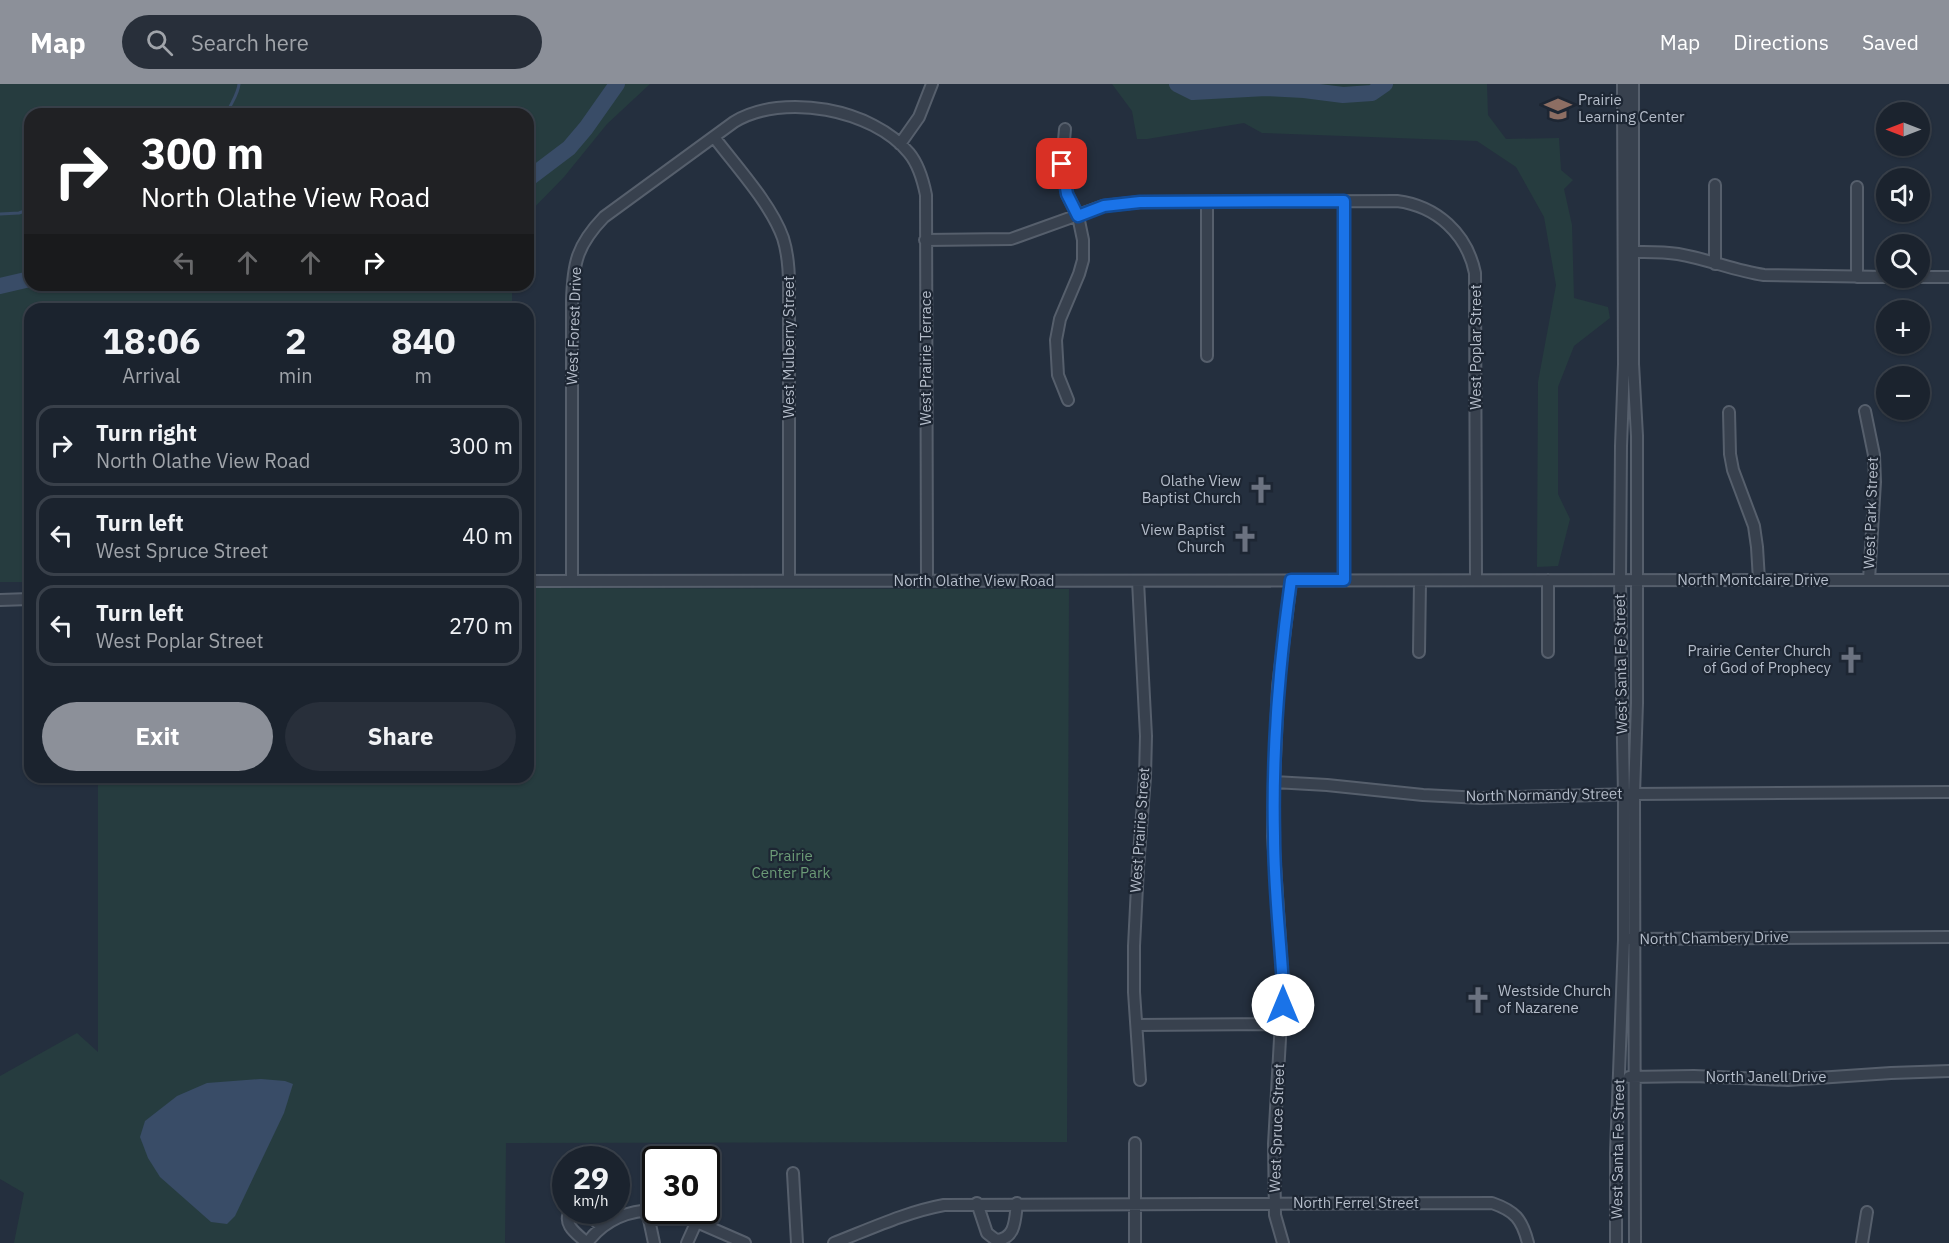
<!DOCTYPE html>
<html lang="en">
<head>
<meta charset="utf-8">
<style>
  :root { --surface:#1b232e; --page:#282f3a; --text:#f1f3f6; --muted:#a0a4aa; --line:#39404a; --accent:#8c9099 }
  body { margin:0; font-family:"IBM Plex Sans",sans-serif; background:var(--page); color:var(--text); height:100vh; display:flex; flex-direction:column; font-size:22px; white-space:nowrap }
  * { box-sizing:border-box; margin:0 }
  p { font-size:20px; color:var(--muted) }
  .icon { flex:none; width:33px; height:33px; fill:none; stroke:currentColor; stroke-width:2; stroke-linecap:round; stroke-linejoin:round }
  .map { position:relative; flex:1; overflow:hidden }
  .side { position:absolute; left:24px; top:219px; width:510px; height:480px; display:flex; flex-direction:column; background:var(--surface); border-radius:18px; box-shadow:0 2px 4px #0004,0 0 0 2px var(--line) }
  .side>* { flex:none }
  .top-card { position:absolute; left:24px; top:24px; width:510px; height:183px; border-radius:18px; box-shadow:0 2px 4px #0004,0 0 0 2px var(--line); background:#202124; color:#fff; overflow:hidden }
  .needle { width:39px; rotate:270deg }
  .fabs { position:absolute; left:1876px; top:18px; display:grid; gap:12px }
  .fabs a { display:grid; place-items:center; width:54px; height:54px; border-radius:50%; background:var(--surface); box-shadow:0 2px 4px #0004,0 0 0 2px var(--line); font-size:30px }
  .speed { position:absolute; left:552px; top:1062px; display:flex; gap:12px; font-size:30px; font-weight:700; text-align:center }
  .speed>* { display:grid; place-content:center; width:78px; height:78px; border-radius:50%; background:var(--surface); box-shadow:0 2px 4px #0004,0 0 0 2px var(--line); line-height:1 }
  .speed small { font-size:15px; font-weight:400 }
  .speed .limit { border:3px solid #111; border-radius:9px; background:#fff; color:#111 }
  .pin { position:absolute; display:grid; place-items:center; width:51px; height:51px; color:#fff; margin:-26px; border-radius:12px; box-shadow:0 3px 9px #0006 }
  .me { position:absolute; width:66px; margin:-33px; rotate:0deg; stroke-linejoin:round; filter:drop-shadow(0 0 4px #0008) }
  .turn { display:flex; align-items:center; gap:21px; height:126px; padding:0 18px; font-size:27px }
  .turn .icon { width:78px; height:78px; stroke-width:2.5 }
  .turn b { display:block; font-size:42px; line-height:51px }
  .lanes { display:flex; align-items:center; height:57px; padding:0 18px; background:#0003; justify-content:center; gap:30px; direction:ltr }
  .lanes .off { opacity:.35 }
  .eta { display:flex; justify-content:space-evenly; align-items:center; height:102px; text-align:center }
  .eta b { font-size:36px; font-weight:700; line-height:42px }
  .primary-button { display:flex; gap:12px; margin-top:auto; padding:12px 18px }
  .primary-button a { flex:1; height:69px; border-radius:36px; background:var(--accent); color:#fff; font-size:24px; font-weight:700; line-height:69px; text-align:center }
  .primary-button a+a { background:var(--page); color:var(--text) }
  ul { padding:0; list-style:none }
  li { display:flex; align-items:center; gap:18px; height:81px; margin:0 12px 9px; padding:0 6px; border:3px solid var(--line); border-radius:18px }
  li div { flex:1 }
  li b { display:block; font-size:22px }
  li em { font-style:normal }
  header { display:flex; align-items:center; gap:36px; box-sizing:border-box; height:84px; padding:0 30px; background:var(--accent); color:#fff }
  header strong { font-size:28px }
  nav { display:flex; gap:33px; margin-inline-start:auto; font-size:21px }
  .search { width:420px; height:54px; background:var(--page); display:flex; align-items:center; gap:15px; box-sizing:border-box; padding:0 21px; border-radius:33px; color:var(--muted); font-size:22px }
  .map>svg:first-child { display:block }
  .green { fill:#263c3f }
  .water { fill:#394c67 }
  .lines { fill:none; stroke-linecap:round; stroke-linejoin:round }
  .stream { stroke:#394c67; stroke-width:3 }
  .river { stroke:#394c67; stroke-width:16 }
  .minor-casing { stroke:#565f6c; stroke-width:14 }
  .minor { stroke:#38414e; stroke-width:10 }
  .route-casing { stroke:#114b97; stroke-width:15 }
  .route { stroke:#1a73e8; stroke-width:10 }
  .labels { text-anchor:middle; stroke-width:4.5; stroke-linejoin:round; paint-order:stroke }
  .poi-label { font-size:15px; fill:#b4bcc9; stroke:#1d2633; text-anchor:end }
  .street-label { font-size:15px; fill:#b4bcc9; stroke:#1d2633 }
  .park-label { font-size:15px; fill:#6b9a76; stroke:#1d2633 }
</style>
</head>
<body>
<header>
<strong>Map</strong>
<div class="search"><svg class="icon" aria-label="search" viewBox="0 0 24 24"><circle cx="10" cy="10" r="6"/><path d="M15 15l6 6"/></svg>Search here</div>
<nav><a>Map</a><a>Directions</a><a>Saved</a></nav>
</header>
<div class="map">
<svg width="1949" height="1159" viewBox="0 0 1949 1159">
  <rect width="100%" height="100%" fill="#242f3e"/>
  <path class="green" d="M 0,0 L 650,0 L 607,40 L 564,93 L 528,130 L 528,30 L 30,30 L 30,201 L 512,201 L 512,225 L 30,225 L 30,498 L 0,498 Z
    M 1112,0 L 1487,0 L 1488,31 L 1506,55 L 1559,54 L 1561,86 L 1573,96 L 1564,105 L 1572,141 L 1574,214 L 1608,223 L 1610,234 L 1574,262 L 1558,303 L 1558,410 L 1570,435 L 1558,482 L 1537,483 L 1538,298 L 1556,201 L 1544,133 L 1516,83 L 1477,57 L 1262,49 L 1244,39 L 1147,55 L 1137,55 L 1132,27 Z
    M 528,504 L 1069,505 L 1067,1058 L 506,1059 L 505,1159 L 14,1159 L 24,1109 L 0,1095 L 0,992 L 77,949 L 98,968 L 98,693 L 528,693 Z"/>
  <path class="water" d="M 261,995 L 285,997 L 293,1000 L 284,1029 L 235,1132 L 227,1140 L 211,1138 L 160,1093 L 148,1074 L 140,1053 L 145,1037 L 177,1012 L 207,999 Z"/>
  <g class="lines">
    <path class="stream" d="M 227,30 C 230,20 238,11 239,0
      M 0,130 L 19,129 L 30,125"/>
    <path class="river" d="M 1177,0 L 1193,8 L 1266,4 L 1304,6 L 1343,11 L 1372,9 L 1385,0
      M 528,95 L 569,64 L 586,44 L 617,0
      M 0,202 L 30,195"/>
    <defs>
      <path id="minor" d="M 1633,0 L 1633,280 L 1637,352 L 1637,619 L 1634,710 L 1635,1159
        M 1065,45 L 1062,80 L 1067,110 L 1078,132 L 1083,156 L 1083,176 L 1079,190 L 1060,235 L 1056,256 L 1058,291 L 1068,316
        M 714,53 C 736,82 771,120 783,154 C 788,170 789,185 789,201 L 789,496
        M 900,60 L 919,33 L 932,0
        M 1857,103 L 1857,193
        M 1344,117 L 1344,496
        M 925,156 L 1011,155 L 1103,122 L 1140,118 L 1397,117 C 1437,122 1467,150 1475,189 L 1476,496
        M 1627,168 C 1644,168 1661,167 1678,170 C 1708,175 1735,187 1764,191 L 1887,193
        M 1715,180 L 1715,101
        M 1920,193 L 1949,193
        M 1207,272 L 1207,118
        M 1865,327 L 1874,371 L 1875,398 L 1869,496
        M 1729,328 L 1730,370 L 1733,386 L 1754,442 L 1757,463 L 1759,496
        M 1548,496 L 1548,568
        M 528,497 L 1949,496
        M 572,497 L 572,217 C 573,179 577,161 604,133 L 734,38 C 783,8 873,25 909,69 C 919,81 923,96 926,111 L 927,497
        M 1138,497 L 1146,652 L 1145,693 L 1138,783 L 1134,862 L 1134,908 L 1140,996
        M 0,516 L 30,515
        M 1419,568 L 1420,497
        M 1274,698 L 1327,701 L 1423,711 L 1481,714 L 1634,710 L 1949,708
        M 1628,855 L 1949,853
        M 1137,941 L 1282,940
        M 1629,993 L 1694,992 L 1788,996 L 1891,989 L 1949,987
        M 793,1089 L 797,1159
        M 977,1119 L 987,1149 L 996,1156 C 1016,1155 1015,1135 1017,1119
        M 571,1126 C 561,1140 577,1150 587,1159
        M 584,1126 L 602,1143
        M 647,1126 L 654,1159
        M 664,1126 L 683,1132 L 745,1159
        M 587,1159 C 604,1136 628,1126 656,1126
        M 687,1159 L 696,1139
        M 834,1159 C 870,1145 906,1128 944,1121 L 1492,1119 C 1515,1127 1522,1135 1528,1159
        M 1135,1159 L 1135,1059
        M 1283,1159 L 1275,1131 L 1274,1060 L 1283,902 L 1273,752 L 1274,698 L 1278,603 L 1291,496
        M 1616,1159 L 1616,1069 L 1624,856 L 1624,711 L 1620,497 L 1621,362 L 1624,280 L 1623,0
        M 1862,1159 L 1867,1128"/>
    </defs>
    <use href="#minor" class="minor-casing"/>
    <use href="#minor" class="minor"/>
  </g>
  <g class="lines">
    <defs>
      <path id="route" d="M 1062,80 L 1067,110 L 1078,132 L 1104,122 L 1140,118 L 1344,117 L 1344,496 L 1291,496 C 1279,581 1272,666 1274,751 C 1274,802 1280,852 1283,902 L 1283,921"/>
    </defs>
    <use href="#route" class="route-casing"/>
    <use href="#route" class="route"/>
  </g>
  <defs>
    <symbol id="school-bare" viewBox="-9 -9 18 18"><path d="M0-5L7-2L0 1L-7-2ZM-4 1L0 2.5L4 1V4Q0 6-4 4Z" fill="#8d6e63" stroke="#1d2633" stroke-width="2.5" paint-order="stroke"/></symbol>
    <symbol id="church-bare" viewBox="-9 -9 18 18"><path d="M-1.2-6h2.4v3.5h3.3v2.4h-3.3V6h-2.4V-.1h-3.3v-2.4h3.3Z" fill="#6b7280" stroke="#1d2633" stroke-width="2.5" paint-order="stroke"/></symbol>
  </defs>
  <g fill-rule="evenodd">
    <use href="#school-bare" x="1539" y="6" width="38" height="38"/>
    <use href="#church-bare" x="1242" y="387" width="38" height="38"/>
    <use href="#church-bare" x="1226" y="436" width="38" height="38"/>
    <use href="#church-bare" x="1832" y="557" width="38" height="38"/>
    <use href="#church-bare" x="1459" y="897" width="38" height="38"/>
  </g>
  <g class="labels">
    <g class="poi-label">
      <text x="1578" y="21" text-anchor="start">Prairie<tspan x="1578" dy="17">Learning Center</tspan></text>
      <text x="1241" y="402">Olathe View<tspan x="1241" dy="17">Baptist Church</tspan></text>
      <text x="1225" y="451">View Baptist<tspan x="1225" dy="17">Church</tspan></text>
      <text x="1831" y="572">Prairie Center Church<tspan x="1831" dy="17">of God of Prophecy</tspan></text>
      <text x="1498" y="912" text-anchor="start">Westside Church<tspan x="1498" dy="17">of Nazarene</tspan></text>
    </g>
    <g class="street-label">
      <text transform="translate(574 242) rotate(-88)" y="5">West Forest Drive</text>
      <text transform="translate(789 263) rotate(-90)" y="5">West Mulberry Street</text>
      <text transform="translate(1476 263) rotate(-90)" y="5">West Poplar Street</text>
      <text transform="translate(926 274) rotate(-90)" y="5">West Prairie Terrace</text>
      <text transform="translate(1871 429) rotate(-88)" y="5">West Park Street</text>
      <text x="1753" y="501">North Montclaire Drive</text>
      <text x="974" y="502">North Olathe View Road</text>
      <text transform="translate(1621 580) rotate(-91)" y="5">West Santa Fe Street</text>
      <text transform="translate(1544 711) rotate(-1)" y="5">North Normandy Street</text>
      <text transform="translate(1140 746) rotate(-86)" y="5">West Prairie Street</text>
      <text transform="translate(1714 854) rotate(-1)" y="5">North Chambery Drive</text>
      <text x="1766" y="998">North Janell Drive</text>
      <text transform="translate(1277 1044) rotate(-88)" y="5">West Spruce Street</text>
      <text transform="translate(1618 1065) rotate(-89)" y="5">West Santa Fe Street</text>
      <text x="1356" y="1124">North Ferrel Street</text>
    </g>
    <g class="park-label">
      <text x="791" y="777">Prairie<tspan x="791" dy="17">Center Park</tspan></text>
    </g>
  </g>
</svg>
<div class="fabs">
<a><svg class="needle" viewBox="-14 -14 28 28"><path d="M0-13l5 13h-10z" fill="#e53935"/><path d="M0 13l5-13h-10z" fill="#a0a4aa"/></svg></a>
<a><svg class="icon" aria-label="sound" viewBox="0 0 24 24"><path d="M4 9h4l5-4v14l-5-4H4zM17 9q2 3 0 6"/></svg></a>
<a><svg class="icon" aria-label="search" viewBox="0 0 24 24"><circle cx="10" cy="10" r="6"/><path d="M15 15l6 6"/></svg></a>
<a>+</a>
<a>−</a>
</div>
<div class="speed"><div>29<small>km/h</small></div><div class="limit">30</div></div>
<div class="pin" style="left:1062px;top:80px;background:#d93025"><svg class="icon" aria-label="arrive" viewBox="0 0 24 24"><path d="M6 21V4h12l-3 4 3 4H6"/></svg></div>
<svg class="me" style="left:1283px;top:921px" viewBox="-20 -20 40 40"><circle r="19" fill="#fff"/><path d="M0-13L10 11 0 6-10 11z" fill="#1a73e8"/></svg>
<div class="top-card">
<div class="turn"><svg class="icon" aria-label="right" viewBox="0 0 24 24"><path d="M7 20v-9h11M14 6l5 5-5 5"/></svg><div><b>300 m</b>North Olathe View Road</div></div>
<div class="lanes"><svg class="icon off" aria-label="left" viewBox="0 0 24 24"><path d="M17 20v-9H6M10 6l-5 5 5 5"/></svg><svg class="icon off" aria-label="ahead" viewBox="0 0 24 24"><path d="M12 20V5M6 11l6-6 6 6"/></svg><svg class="icon off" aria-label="ahead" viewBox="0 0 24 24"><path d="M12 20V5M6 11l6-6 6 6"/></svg><svg class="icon" aria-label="right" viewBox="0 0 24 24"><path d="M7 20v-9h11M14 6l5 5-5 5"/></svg></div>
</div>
<section class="side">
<div class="eta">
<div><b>18:06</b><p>Arrival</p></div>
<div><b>2</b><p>min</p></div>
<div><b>840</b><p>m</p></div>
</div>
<ul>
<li><svg class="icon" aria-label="right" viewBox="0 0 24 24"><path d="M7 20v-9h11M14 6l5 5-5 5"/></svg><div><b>Turn right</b><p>North Olathe View Road</p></div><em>300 m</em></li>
<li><svg class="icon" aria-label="left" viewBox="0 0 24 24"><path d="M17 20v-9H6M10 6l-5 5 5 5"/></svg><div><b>Turn left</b><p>West Spruce Street</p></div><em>40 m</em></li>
<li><svg class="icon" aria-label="left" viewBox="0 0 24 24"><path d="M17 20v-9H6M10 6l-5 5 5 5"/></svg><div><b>Turn left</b><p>West Poplar Street</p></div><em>270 m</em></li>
</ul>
<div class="primary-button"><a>Exit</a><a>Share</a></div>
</section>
</div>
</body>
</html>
